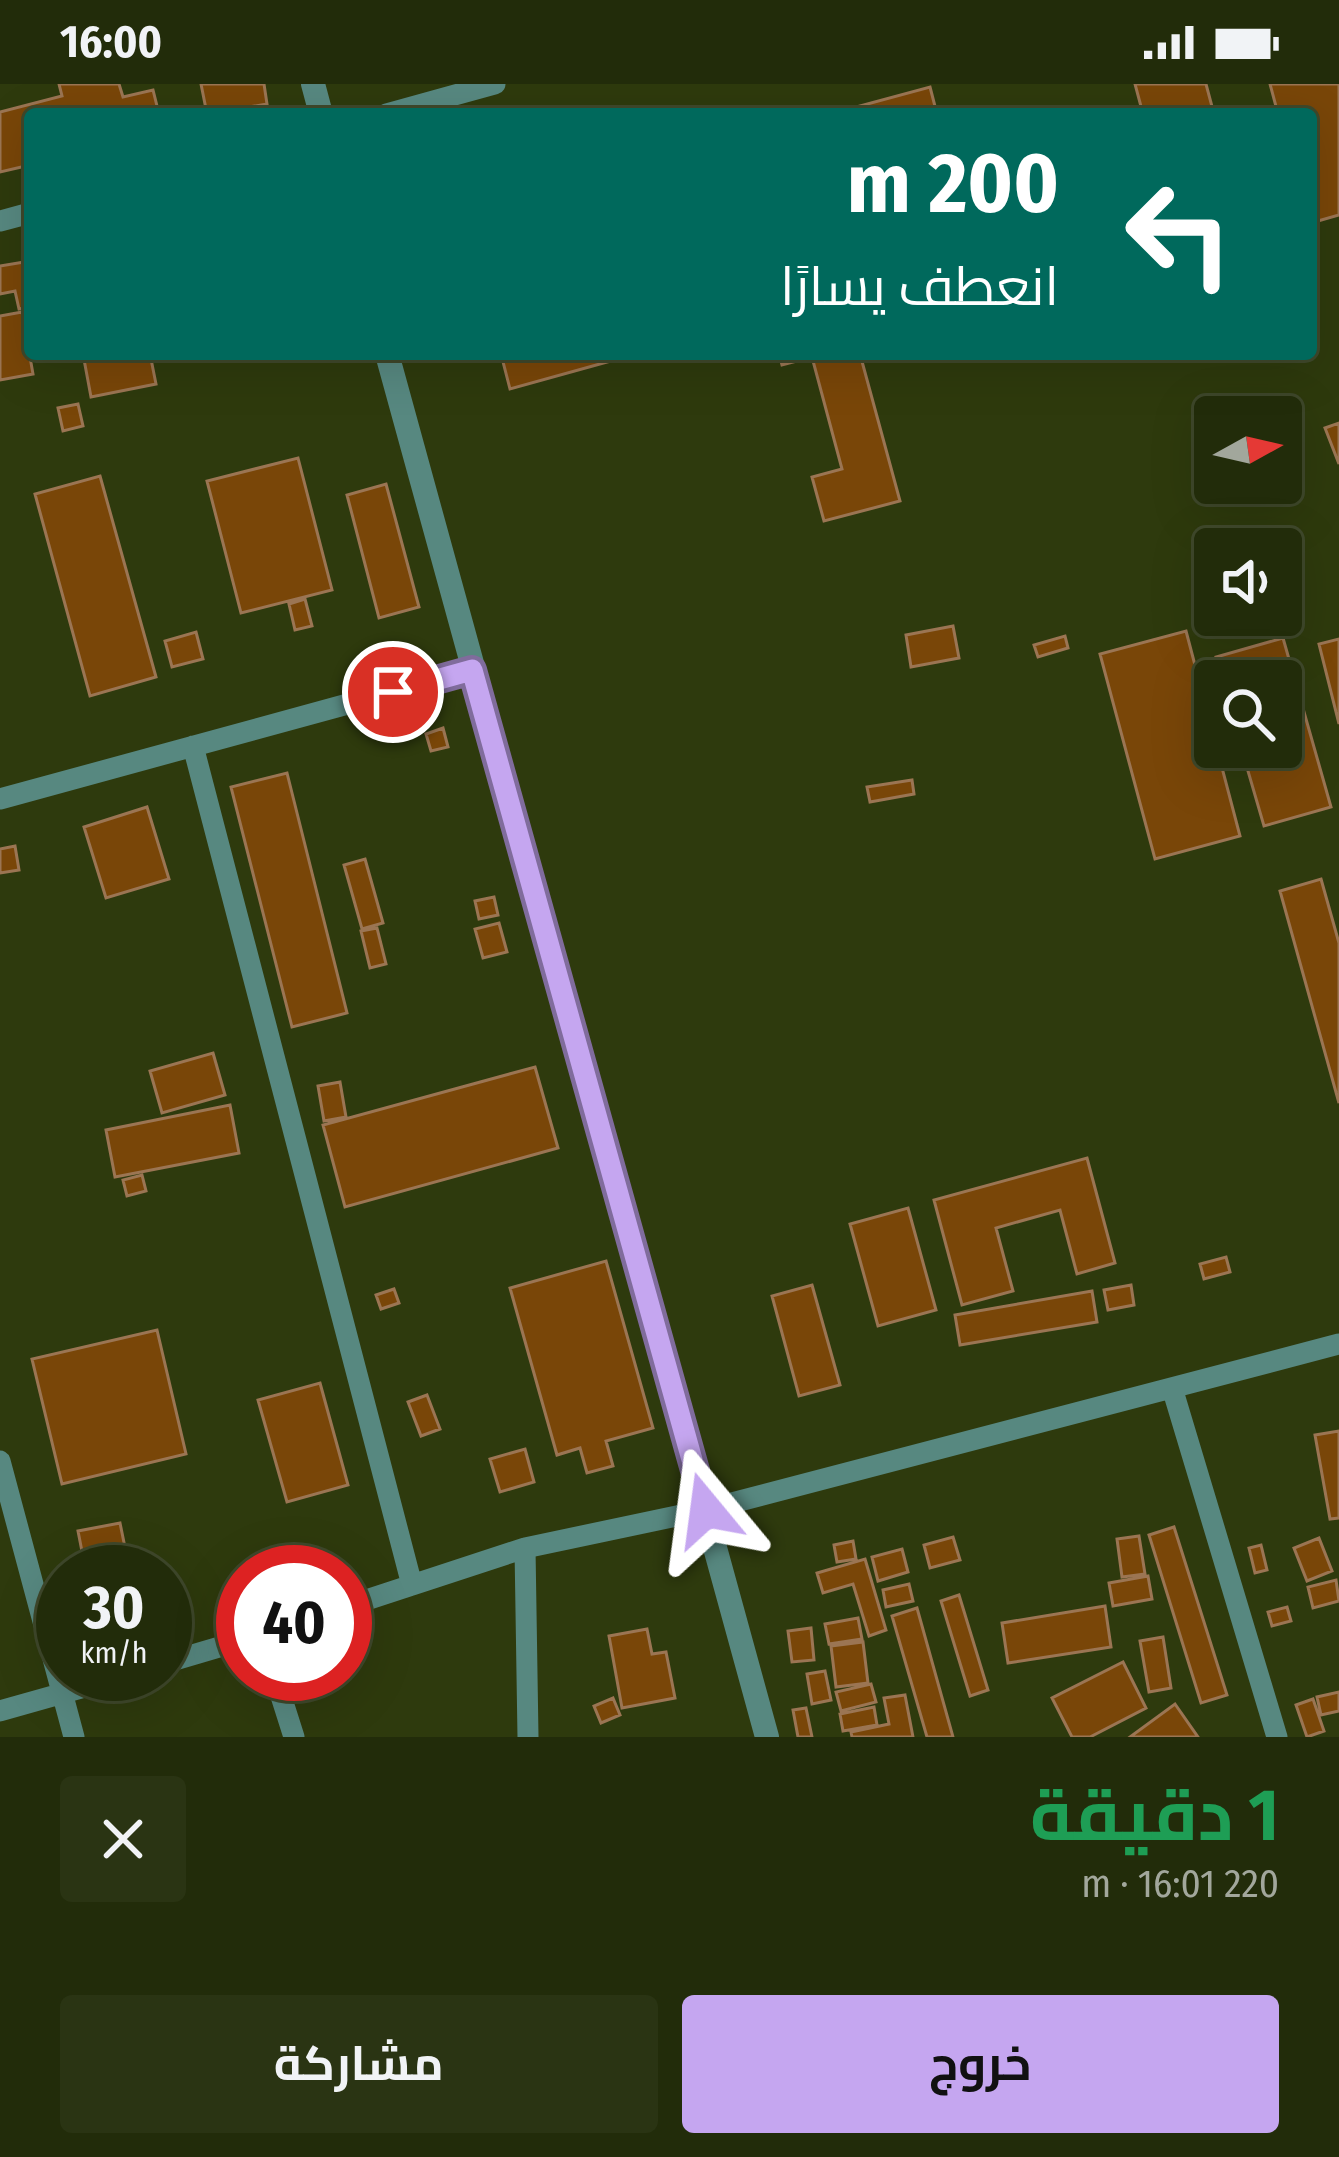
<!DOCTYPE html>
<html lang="ar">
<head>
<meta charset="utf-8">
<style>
  :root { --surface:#222c0a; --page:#2a3413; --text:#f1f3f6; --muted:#a2a79c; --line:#3f482b; --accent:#c5a6f0 }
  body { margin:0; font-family:"Fira Sans Condensed",Cairo,sans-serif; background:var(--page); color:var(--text); direction:rtl; height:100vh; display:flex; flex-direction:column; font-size:45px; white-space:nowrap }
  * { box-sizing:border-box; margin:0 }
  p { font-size:39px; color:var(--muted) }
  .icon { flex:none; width:66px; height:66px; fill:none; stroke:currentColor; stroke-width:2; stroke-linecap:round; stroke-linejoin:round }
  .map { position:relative; height:1653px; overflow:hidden; direction:ltr }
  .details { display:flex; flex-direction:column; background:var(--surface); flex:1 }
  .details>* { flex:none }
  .banner { position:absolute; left:24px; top:24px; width:1293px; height:252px; border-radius:12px; box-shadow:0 12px 48px #0002,0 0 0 3px var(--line); direction:rtl; background:#00695c; color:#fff; overflow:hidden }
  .needle { width:78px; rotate:82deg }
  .controls { position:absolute; left:1194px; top:312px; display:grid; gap:24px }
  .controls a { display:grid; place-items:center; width:108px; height:108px; border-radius:12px; background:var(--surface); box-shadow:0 12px 48px #0002,0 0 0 3px var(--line); font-size:60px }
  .speed { position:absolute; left:36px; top:1461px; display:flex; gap:24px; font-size:60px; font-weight:700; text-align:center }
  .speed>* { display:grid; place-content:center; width:156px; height:156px; border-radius:50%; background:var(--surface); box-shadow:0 12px 48px #0002,0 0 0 3px var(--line); line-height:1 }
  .speed small { font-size:30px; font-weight:400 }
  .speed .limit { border:18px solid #d22; background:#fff; color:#111 }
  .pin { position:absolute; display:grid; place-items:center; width:102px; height:102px; color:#fff; margin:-51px; border:6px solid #fff; border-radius:50%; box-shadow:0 3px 12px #0007 }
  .me { position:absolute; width:132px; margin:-66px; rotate:344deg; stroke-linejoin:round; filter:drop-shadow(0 0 9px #0008) }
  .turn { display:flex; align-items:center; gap:42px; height:252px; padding:0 60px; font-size:54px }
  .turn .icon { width:156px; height:156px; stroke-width:2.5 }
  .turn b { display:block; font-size:84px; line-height:102px }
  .round { display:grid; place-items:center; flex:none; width:126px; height:126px; border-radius:12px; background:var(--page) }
  .summary { display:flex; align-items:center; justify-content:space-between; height:204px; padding:0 60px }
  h1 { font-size:72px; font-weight:700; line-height:90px; color:#1e9e55 }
  .button { display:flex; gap:24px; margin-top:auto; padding:24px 60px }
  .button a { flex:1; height:138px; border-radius:12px; background:var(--accent); color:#111; font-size:48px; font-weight:700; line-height:138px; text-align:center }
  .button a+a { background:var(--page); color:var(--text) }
  .status { display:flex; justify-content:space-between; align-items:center; height:84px; padding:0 60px; background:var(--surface); direction:ltr }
  .status svg { height:33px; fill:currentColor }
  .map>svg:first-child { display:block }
  .building { fill:#794608; stroke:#9b7553; stroke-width:3 }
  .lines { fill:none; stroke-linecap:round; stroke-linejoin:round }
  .minor { stroke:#578880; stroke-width:21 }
  .tertiary { stroke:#578880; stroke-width:24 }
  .route-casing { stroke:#806c9c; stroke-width:30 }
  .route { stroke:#c5a6f0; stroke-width:21 }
</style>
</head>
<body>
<div class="status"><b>16:00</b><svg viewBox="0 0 49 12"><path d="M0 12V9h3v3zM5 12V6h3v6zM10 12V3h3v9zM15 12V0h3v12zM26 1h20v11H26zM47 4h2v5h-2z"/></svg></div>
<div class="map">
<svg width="1339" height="1653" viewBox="0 0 1339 1653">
  <rect width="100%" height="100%" fill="#2e3a0d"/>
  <path class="building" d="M 59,0 L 119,0 L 123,13 L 153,6 L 159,30 L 30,30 L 30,81 L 0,88 L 0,28 L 62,12 Z
    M 201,0 L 264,0 L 267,20 L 207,30 Z
    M 1135,0 L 1206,0 L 1214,30 L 1143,30 Z
    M 1270,0 L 1339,0 L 1339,131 L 1311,139 L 1311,30 L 1278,30 Z
    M 930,3 L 937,30 L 858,30 L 856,23 Z
    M 30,177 L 30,223 L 19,225 L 15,207 L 0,210 L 0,182 Z
    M 22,228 L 33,290 L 0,296 L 0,232 Z
    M 83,270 L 150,270 L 156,300 L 91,313 Z
    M 501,270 L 636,270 L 510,305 Z
    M 779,270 L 860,270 L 900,417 L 824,437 L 812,393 L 842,385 L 812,273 L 782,281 Z
    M 78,320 L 83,342 L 63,347 L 58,324 Z
    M 1339,339 L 1339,380 L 1325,344 Z
    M 298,374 L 332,506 L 241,529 L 207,397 Z
    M 100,392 L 156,593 L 90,612 L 35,410 Z
    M 386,400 L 419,523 L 379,534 L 347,411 Z
    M 305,515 L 312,542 L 295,546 L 289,520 Z
    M 953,542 L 959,574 L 911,583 L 906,551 Z
    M 1186,547 L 1240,752 L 1155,775 L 1100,570 Z
    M 196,548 L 203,575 L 172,583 L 165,557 Z
    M 1065,552 L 1068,564 L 1038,573 L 1034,561 Z
    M 1283,554 L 1331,723 L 1264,742 L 1241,663 L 1281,663 L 1281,597 L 1222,597 L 1216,573 Z
    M 1339,555 L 1339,640 L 1319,560 Z
    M 443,644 L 448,663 L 431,667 L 426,650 Z
    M 287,689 L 347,929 L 292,943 L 231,703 Z
    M 912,696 L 914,710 L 870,718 L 867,703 Z
    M 147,723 L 169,795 L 106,814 L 84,743 Z
    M 15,762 L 19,786 L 0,789 L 0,765 Z
    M 365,775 L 383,839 L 362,845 L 344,781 Z
    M 1321,795 L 1339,859 L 1339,1019 L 1280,807 Z
    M 494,813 L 498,831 L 479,835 L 475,817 Z
    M 499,839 L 507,868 L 483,874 L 475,845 Z
    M 377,844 L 386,880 L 370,884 L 361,847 Z
    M 213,969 L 225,1011 L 162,1029 L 150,987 Z
    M 535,983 L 558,1064 L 345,1123 L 323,1041 Z
    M 340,998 L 346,1033 L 324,1037 L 318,1002 Z
    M 230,1021 L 239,1069 L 115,1093 L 106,1046 Z
    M 1087,1074 L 1115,1179 L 1077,1190 L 1060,1126 L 996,1144 L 1013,1207 L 962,1221 L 934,1116 Z
    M 142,1091 L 146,1107 L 127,1112 L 123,1096 Z
    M 908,1124 L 936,1226 L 878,1242 L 850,1140 Z
    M 1226,1173 L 1230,1188 L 1204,1195 L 1200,1180 Z
    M 606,1177 L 653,1344 L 606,1357 L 613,1382 L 587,1389 L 580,1364 L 557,1371 L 510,1204 Z
    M 812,1201 L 840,1301 L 799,1312 L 772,1212 Z
    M 1131,1201 L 1134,1221 L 1108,1226 L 1104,1206 Z
    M 394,1205 L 399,1219 L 381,1225 L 376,1211 Z
    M 1092,1207 L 1097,1238 L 960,1261 L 955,1231 Z
    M 157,1246 L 186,1370 L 62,1400 L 32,1275 Z
    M 320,1299 L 348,1401 L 287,1418 L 258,1316 Z
    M 427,1311 L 440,1345 L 421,1352 L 408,1318 Z
    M 1339,1347 L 1339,1434 L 1330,1435 L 1315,1351 Z
    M 525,1365 L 534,1398 L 500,1408 L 490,1375 Z
    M 120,1439 L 130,1488 L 86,1488 L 78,1447 Z
    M 1174,1443 L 1227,1611 L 1201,1619 L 1149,1451 Z
    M 1139,1452 L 1145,1490 L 1122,1493 L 1117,1455 Z
    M 953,1453 L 960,1476 L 930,1484 L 924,1461 Z
    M 1319,1454 L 1332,1487 L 1307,1497 L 1294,1464 Z
    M 853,1457 L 856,1475 L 837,1478 L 834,1461 Z
    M 1261,1461 L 1267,1486 L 1255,1489 L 1249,1464 Z
    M 902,1465 L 908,1488 L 878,1497 L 872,1473 Z
    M 865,1475 L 886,1546 L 869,1552 L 853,1500 L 823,1509 L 817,1489 Z
    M 1148,1492 L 1152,1515 L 1113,1522 L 1109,1499 Z
    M 1336,1496 L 1339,1517 L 1313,1524 L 1308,1503 Z
    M 909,1500 L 913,1517 L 886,1523 L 883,1506 Z
    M 959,1511 L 988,1606 L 970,1612 L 941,1517 Z
    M 1105,1522 L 1111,1563 L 1008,1579 L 1002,1539 Z
    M 1287,1523 L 1291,1537 L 1272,1542 L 1268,1528 Z
    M 917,1524 L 953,1653 L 927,1653 L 892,1532 Z
    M 858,1534 L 862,1555 L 829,1560 L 825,1540 Z
    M 811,1544 L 814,1576 L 792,1578 L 788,1547 Z
    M 647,1545 L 652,1570 L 666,1568 L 675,1614 L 622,1624 L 609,1552 Z
    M 1163,1553 L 1171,1604 L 1149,1608 L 1140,1557 Z
    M 863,1558 L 868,1599 L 836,1603 L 831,1562 Z
    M 1123,1578 L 1146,1624 L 1090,1653 L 1072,1653 L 1052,1614 Z
    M 825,1587 L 831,1616 L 812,1620 L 807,1590 Z
    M 871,1600 L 876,1618 L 841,1627 L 836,1608 Z
    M 1339,1608 L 1339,1627 L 1321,1631 L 1317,1613 Z
    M 905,1611 L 913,1653 L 852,1653 L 851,1648 L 889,1640 L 884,1614 Z
    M 613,1614 L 620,1631 L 601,1639 L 594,1622 Z
    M 1313,1615 L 1324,1647 L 1307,1653 L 1296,1621 Z
    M 1175,1620 L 1198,1653 L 1130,1653 Z
    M 874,1623 L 877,1641 L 843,1647 L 840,1630 Z
    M 806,1624 L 812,1653 L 798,1653 L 793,1626 Z"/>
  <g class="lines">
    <path class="minor" d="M 386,30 L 495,0
      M 0,137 L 30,129
      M 193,662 L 412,1501
      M 0,715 L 472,586
      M 1173,1307 L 1277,1653
      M 0,1377 L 74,1653
      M 525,1464 L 528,1653
      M 345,1523 L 525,1464 L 705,1426 L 1339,1260
      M 165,1579 L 243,1556
      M 274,1590 L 294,1653
      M 0,1627 L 131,1590"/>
    <path class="tertiary" d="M 313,0 L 321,30
      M 387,270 L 767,1653"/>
  </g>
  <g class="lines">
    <defs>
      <path id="route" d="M 393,608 L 472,586 L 706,1426"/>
    </defs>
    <use href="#route" class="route-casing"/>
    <use href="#route" class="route"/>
  </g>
</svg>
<div class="controls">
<a><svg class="needle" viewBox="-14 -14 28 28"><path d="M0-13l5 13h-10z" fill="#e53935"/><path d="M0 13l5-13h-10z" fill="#a2a79c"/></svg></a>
<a><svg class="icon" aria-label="sound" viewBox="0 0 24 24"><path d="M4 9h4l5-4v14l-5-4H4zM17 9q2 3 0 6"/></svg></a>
<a><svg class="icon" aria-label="search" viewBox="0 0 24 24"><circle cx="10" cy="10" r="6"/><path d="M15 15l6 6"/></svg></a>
</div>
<div class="speed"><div>30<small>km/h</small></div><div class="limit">40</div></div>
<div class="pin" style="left:393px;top:608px;background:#d93025"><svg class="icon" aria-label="arrive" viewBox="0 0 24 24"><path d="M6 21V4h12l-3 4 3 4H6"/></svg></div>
<svg class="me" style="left:706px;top:1426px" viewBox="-20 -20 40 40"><path d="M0-17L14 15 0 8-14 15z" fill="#c5a6f0" stroke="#fff" stroke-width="4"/></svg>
<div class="banner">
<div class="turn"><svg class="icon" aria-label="left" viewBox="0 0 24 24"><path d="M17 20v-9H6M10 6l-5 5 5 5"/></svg><div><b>200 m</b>انعطف يسارًا</div></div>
</div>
</div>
<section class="details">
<div class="summary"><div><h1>1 دقيقة</h1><p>220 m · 16:01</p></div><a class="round"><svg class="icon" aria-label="close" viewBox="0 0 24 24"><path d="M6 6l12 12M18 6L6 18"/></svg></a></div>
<div class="button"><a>خروج</a><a>مشاركة</a></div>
</section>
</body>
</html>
